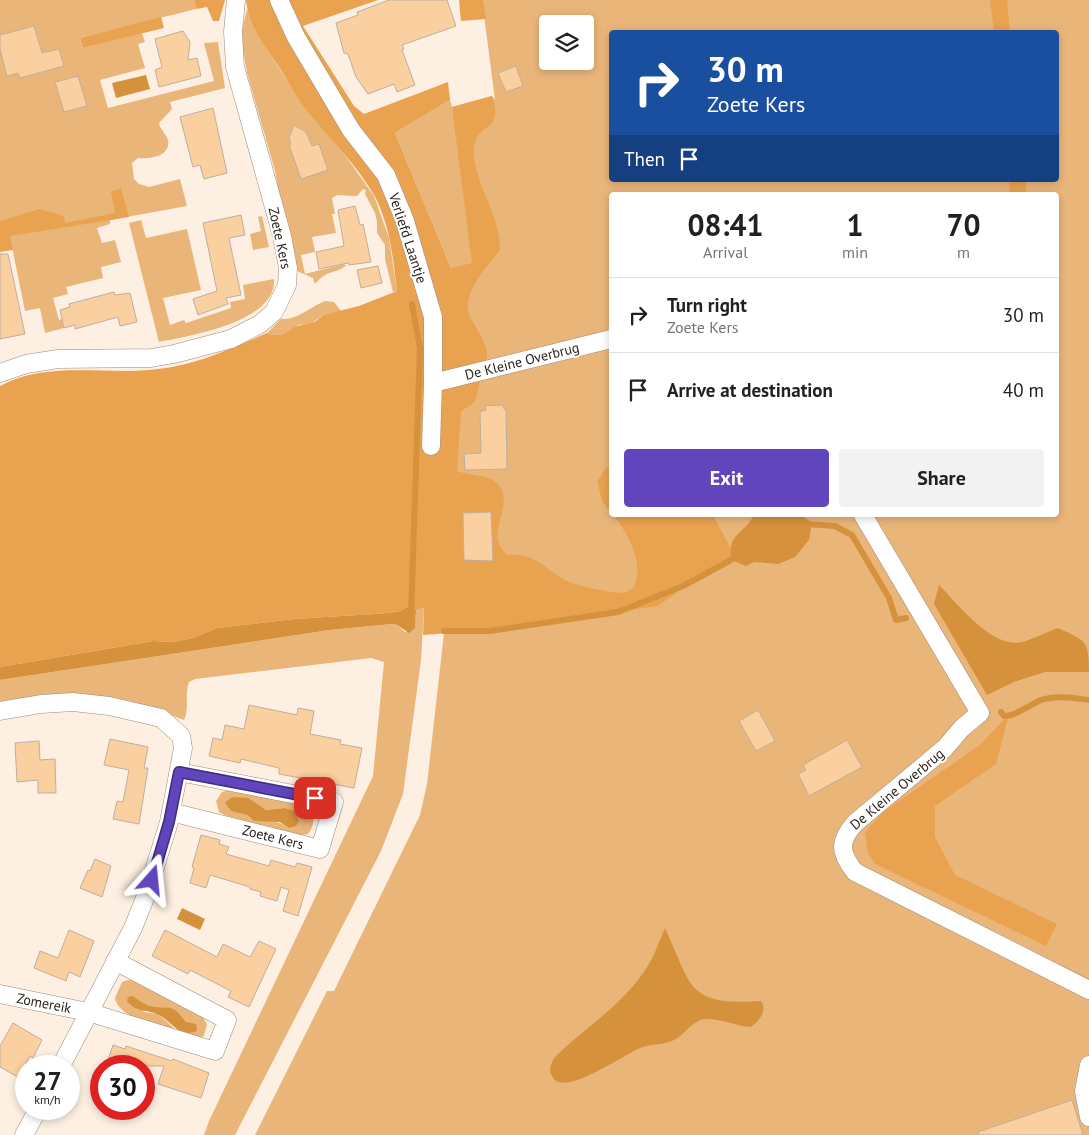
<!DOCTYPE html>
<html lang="en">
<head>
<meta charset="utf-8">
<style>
  :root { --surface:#fff; --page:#f2f2f2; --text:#202124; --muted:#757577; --line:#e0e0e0; --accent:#6045bd }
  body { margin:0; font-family:"PT Sans",sans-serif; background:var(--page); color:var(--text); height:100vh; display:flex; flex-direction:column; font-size:19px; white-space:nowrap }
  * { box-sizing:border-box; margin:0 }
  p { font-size:16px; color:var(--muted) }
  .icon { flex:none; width:28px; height:28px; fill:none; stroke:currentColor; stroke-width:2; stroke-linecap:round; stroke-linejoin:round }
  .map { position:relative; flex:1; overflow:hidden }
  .drawer { position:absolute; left:609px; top:192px; width:450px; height:325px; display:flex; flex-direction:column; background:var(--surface); border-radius:5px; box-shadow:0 2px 8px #0003 }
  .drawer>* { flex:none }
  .banner { position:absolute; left:609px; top:30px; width:450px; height:152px; border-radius:5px; box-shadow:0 2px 8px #0003; background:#1a4fa0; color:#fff; overflow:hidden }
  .fabs { position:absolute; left:539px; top:15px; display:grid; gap:10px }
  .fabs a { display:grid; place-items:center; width:55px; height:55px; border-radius:5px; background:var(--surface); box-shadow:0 2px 8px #0003; font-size:25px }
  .speed { position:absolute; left:15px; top:1055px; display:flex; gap:10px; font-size:25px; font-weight:700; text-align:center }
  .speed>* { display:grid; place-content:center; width:65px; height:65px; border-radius:50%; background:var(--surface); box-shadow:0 2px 8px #0003; line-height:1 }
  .speed small { font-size:12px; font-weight:400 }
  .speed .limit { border:8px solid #d22; background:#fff; color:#111 }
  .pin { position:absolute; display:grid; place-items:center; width:42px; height:42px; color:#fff; margin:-21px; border-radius:10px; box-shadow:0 2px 8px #0006 }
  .me { position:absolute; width:55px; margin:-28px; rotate:18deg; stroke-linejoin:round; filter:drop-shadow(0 0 4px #0008) }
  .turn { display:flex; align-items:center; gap:18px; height:105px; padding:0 15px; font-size:22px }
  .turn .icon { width:65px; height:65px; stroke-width:2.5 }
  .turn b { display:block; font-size:35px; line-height:42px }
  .then { display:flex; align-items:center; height:48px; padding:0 15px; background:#0003; gap:10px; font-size:19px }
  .eta { display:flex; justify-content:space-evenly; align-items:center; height:85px; text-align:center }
  .eta b { font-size:30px; font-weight:800; line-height:35px }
  .button { display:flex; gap:10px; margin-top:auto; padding:10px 15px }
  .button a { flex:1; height:58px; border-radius:5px; background:var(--accent); color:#fff; font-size:20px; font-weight:800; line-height:58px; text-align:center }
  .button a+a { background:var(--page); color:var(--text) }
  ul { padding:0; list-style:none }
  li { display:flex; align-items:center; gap:15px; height:75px; padding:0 15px; border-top:1px solid var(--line) }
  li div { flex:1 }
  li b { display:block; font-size:19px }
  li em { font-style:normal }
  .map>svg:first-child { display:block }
  .green { fill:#eab579; fill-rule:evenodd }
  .forest { fill:#e9a350 }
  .water { fill:#d6913c }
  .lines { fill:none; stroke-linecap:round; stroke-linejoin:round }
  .stream { stroke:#d6913c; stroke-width:6 }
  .building { fill:#fbd0a1; stroke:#bfae9e }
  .street-casing { stroke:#9a8b7b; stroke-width:19 }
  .street { stroke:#fff; stroke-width:18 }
  .route-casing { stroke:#3e2d7b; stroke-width:12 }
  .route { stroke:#6045bd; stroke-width:9 }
  .labels { text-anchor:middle; stroke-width:4; stroke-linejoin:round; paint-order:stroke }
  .street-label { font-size:14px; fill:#29231c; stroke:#fff }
</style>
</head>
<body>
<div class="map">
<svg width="1089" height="1135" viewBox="0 0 1089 1135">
  <rect width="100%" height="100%" fill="#fdefe1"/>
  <path class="green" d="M 0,0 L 194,0 L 196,9 L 80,38 L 83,48 L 142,33 L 145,42 L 138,44 L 145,68 L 100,80 L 108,108 L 214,81 L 204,43 L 218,42 L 225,88 L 170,102 L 172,109 L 159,123 C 160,130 166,133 168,140 C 171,157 149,159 138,158 L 132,163 L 134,179 L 139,184 L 149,187 L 180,179 L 187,206 L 110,220 L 110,224 L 97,228 L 102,243 L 115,240 L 121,262 L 101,267 L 103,278 L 66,287 L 68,294 L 53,298 L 59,320 L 62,319 L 64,328 L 45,333 L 40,308 L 25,311 L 10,237 L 0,238 Z
    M 482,0 L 1089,0 L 1089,1135 L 255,1135 L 327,991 L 334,991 L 420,815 L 427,784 L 445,624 L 451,268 L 395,133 L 450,100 L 452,107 L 492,96 L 495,100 ZM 548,24 L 585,24 L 585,61 L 548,61 ZM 611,32 L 1056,32 L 1056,180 L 611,180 ZM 611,195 L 1056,195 L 1056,515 L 611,515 Z
    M 247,9 L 268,51 L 297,95 L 347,158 L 374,196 L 389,238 L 397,291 L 393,292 L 385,259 L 385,245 L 377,233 L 377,222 L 375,213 L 365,194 L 366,190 L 363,189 L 357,196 L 337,195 L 332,198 L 335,214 L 332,214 L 336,233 L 312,237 L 315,252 L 301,255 L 305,274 L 344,264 L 346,266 C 332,275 328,269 315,284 L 313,278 L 297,271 L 295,255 L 280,201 L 275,171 L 247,73 L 243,50 L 242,30 Z
    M 262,216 L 269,247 L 253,250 L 250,234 L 261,231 L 258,217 Z
    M 141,220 L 146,238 L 187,229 L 201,290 L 163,298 L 170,325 L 184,320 L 186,323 L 231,308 L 230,302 L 245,299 L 243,285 L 274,279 C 277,322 189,336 159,342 L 129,223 Z
    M 325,301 L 334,302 L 341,311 L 323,315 L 311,324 L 299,325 L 284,334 L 274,335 L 267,333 L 281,319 C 298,320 310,307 325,301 Z
    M 424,608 L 421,660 L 403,794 L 381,851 L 235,1135 L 204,1135 L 209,1121 L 373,776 L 384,662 L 371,658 L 195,679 L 189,682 C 184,695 190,707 184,720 L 163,712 L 0,706 L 0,680 L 330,630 L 392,624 L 397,625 L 405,632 L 415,628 L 416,610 Z
    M 230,790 L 304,805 C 315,812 316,824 308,834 L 296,836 L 224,815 L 219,812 L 216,801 L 222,792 ZM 249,798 L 266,810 L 284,808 L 289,828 C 277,820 268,820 254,821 L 247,815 Z
    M 128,980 L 136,980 L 200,1013 L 207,1024 L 204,1036 L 199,1038 C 178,1032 119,1022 115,998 L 122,982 ZM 133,996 C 138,999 145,1005 151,1006 C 171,1010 171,1003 186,1022 L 175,1029 L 158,1014 L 144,1012 Z"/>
  <path class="forest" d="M 194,0 L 225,0 L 219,21 L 213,21 L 207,7 L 196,9 Z
    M 246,0 L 378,0 L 303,26 L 354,106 L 364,114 L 448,82 L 450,100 L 395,133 L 451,268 L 472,263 L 452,107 L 492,96 C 506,134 473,121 474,153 C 475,187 501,215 500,250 C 488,266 472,281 468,302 C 464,317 487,336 487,355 C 487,363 482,373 480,381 C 475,399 480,401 461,411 L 457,471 C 467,475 487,475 494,481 C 521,502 481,532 507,555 C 538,552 543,569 567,581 C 578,586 612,593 624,593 L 633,588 C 646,566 628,533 613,515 L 713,515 L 730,547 L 731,560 L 692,577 L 683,588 L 658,606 L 488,630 L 423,635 L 424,608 L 416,610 L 407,607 L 401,611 L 389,613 L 294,619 L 217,628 L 193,638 L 173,642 L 153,641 L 0,667 L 0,386 C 48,360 107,376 158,369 C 197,365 231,348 267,333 L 275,335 L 284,334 L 294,327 L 315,322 L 323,315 L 359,306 L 397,291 C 393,259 390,224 374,195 C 356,164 330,139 308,112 C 297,98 289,82 279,67 C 266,48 248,24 246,0 Z
    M 459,0 L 483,0 L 486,19 L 461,21 Z
    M 990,0 L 1007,0 L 1010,32 L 994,32 Z
    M 161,17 L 164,28 L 83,48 L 80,38 Z
    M 1009,180 L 1025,180 L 1027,195 L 1010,195 Z
    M 121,188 L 129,217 L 10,236 L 13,250 L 0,252 L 0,221 L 39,209 L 64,216 L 65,223 L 115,213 L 111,192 Z
    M 611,465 L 611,512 L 602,501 L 597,481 L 606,468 Z
    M 1009,714 L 996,764 L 935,806 L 935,837 L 955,875 L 1057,924 L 1046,946 L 875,864 L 868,853 L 865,832 L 883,812 L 980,745 Z"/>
  <path class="water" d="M 146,75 L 150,89 L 116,98 L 112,83 Z
    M 754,515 L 801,515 L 812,523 L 809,540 L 795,557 L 778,564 L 754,562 L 746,566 L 731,560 C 728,531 743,536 754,515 Z
    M 939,585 C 958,604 992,649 1022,642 C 1034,639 1046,632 1058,628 C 1086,641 1089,640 1089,672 L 1045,672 L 1014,682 L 987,695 L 934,604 Z
    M 407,607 L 416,610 L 415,628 L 409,633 L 397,625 L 392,624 L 330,630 L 0,680 L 0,667 L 153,641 L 173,642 L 193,638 L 217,628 L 294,619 L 389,613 L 401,611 Z
    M 232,797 L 249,798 L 266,810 L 284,808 L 294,811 L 299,821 L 296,826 L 289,828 L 280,822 L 254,821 L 247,815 L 231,811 L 225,803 Z
    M 182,908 L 205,919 L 200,930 L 177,919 Z
    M 665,928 C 692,986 686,1006 761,1001 C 768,1012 759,1020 751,1027 C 736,1026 720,1018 705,1019 C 691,1021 685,1035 674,1040 C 664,1046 650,1043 640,1048 C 624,1055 566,1095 554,1079 C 548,1072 550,1066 554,1058 C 582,1030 617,1009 641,976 C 652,962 658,945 665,928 Z
    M 133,996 C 138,999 145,1005 151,1006 C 171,1010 171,1002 186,1022 L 196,1024 L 197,1031 C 180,1038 172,1022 159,1015 C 148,1009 136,1013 127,1001 L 128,997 Z"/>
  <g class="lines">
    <path class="stream" d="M 805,524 L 835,526 L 852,535 L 889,598 L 896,620 L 906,618
      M 411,616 L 420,348 L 412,304
      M 444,631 L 490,631 L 618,612 L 683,586 L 731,560 L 736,555
      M 1001,712 L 1004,716 C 1016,716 1029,705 1041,700 C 1056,695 1073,698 1089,700"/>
  </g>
  <path class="building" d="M 389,0 L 447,0 L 456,26 L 402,45 L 404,49 L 402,50 L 415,85 L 397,92 L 394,84 L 368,94 L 356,77 L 348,54 L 344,53 L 336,23 L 358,15 L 357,12 Z
    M 34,26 L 42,53 L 59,49 L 64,66 L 20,78 L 18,73 L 7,76 L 0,49 L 0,35 Z
    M 183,31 L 190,42 L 188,60 L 197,58 L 201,76 L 159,87 L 155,70 L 162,67 L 155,39 Z
    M 516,66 L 523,86 L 506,92 L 498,73 Z
    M 78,76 L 87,106 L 64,112 L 55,82 Z
    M 213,108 L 227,173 L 204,179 L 200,165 L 193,167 L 180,117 Z
    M 294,125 L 306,132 L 312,146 L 319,144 L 328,170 L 301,179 L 289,145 L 291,144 L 289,138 Z
    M 355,206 L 360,225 L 363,224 L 371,262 L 349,265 L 348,263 L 319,269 L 316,252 L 344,246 L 338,210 Z
    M 241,215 L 245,235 L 229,238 L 241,295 L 226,298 L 228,304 L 198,315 L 193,299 L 217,291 L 203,223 Z
    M 0,254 L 8,254 L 25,334 L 0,339 Z
    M 378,266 L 382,283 L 361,288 L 357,270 Z
    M 114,292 L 115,295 L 130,293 L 137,322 L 120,326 L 118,317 L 75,329 L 75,325 L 64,328 L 60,310 L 70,307 L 69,304 Z
    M 503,405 L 504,409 L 506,409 L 507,469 L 465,470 L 464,454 L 481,453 L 480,412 L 486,410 L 485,406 Z
    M 491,512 L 493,561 L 464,560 L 463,513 Z
    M 249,705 L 297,715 L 298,708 L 314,711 L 310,734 L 341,740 L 340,744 L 362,748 L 354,788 L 279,774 L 279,768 L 241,759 L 240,763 L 209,756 L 213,738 L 222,740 L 225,725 L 244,729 Z
    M 758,710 L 775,741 L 756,751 L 739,721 Z
    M 110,739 L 148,747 L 144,768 L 148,768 L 139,824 L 113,819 L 117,801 L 123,802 L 129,770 L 104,765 Z
    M 847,740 L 862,767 L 809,796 L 798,774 L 806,770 L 803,765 Z
    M 39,741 L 40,760 L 55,759 L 56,793 L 38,793 L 38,780 L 17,782 L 15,743 Z
    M 201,835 L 220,840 L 219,844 L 229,847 L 226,854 L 269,866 L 271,860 L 295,867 L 297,863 L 312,867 L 298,916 L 283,911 L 289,890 L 281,887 L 277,901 L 260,896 L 261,892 L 250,889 L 250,887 L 210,875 L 206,888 L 190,883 L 194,868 L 192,867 Z
    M 95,859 L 111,866 L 102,897 L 80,888 L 88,870 L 90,871 Z
    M 69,930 L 94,941 L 80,977 L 69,972 L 66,981 L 34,968 L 40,951 L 58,958 Z
    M 165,930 L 217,957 L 223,944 L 250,957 L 259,941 L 276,949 L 249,1007 L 228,997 L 231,991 L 190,970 L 188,974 L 152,956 Z
    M 13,1023 L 42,1040 L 33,1058 L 30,1056 L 18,1077 L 0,1067 L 0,1046 Z
    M 113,1045 L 125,1049 L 126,1046 L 172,1061 L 173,1059 L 209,1073 L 201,1098 L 158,1084 L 164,1066 L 106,1066 Z
    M 1072,1100 L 1083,1135 L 979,1135 L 978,1132 Z"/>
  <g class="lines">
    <defs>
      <path id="street" d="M 279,0 L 296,37 L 351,130 L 386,175 L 405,221 L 433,317 L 433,383 L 431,446
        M 0,373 L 26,364 L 58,359 L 151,358 L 174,354 L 231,339 L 260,324 L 274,312 L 287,285 L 288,268 L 282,236 L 235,67 L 233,32 L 236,0
        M 433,383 L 611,339
        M 863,515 L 980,713 L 962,728 L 945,748 L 855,823 C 838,842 840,853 855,872 L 1089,990
        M 0,711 L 41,704 L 73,702 L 109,706 L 161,718 L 181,736 L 183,748 L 169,822 L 147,893 L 133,928 L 61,1066
        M 171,812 L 320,849 L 334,802 L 179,772
        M 0,994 L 88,1012 L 215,1051 L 227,1020 L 115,961
        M 1089,1065 L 1084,1091 L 1089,1117
        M 24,1135 L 38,1109"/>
    </defs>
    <use href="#street" class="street-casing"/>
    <use href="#street" class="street"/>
  </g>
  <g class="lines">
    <defs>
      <path id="route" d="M 152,880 L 169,822 L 179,772 L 315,798"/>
    </defs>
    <use href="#route" class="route-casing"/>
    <use href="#route" class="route"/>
  </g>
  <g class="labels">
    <g class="street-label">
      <text transform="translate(280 238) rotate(78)" y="5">Zoete Kers</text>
      <text transform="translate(408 238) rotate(72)" y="5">Verliefd Laantje</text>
      <text transform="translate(522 361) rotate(-14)" y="5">De Kleine Overbrug</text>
      <text transform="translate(897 789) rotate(-40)" y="5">De Kleine Overbrug</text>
      <text transform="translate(273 837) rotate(14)" y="5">Zoete Kers</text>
      <text transform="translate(44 1003) rotate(11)" y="5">Zomereik</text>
    </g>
  </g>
</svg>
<div class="fabs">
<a><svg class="icon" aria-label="layers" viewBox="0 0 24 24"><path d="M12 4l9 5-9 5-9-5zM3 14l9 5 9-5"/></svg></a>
</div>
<div class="speed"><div>27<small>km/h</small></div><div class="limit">30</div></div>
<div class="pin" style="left:315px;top:798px;background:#d93025"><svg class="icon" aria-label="arrive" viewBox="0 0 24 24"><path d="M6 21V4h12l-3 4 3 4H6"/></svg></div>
<svg class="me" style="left:152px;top:880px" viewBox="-20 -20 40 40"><path d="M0-17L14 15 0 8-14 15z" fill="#6045bd" stroke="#fff" stroke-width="4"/></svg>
<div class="banner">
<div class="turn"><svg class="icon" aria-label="right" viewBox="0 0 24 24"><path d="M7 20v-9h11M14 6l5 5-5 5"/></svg><div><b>30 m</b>Zoete Kers</div></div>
<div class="then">Then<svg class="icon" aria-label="arrive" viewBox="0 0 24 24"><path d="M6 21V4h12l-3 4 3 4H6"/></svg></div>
</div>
<section class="drawer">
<div class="eta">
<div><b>08:41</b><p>Arrival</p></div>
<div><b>1</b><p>min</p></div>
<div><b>70</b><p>m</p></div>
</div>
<ul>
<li><svg class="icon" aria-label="right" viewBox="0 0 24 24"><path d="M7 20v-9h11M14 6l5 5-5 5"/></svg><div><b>Turn right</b><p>Zoete Kers</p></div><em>30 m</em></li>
<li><svg class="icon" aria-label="arrive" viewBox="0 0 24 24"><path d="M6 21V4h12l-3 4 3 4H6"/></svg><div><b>Arrive at destination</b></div><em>40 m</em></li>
</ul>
<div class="button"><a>Exit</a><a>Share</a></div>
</section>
</div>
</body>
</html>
